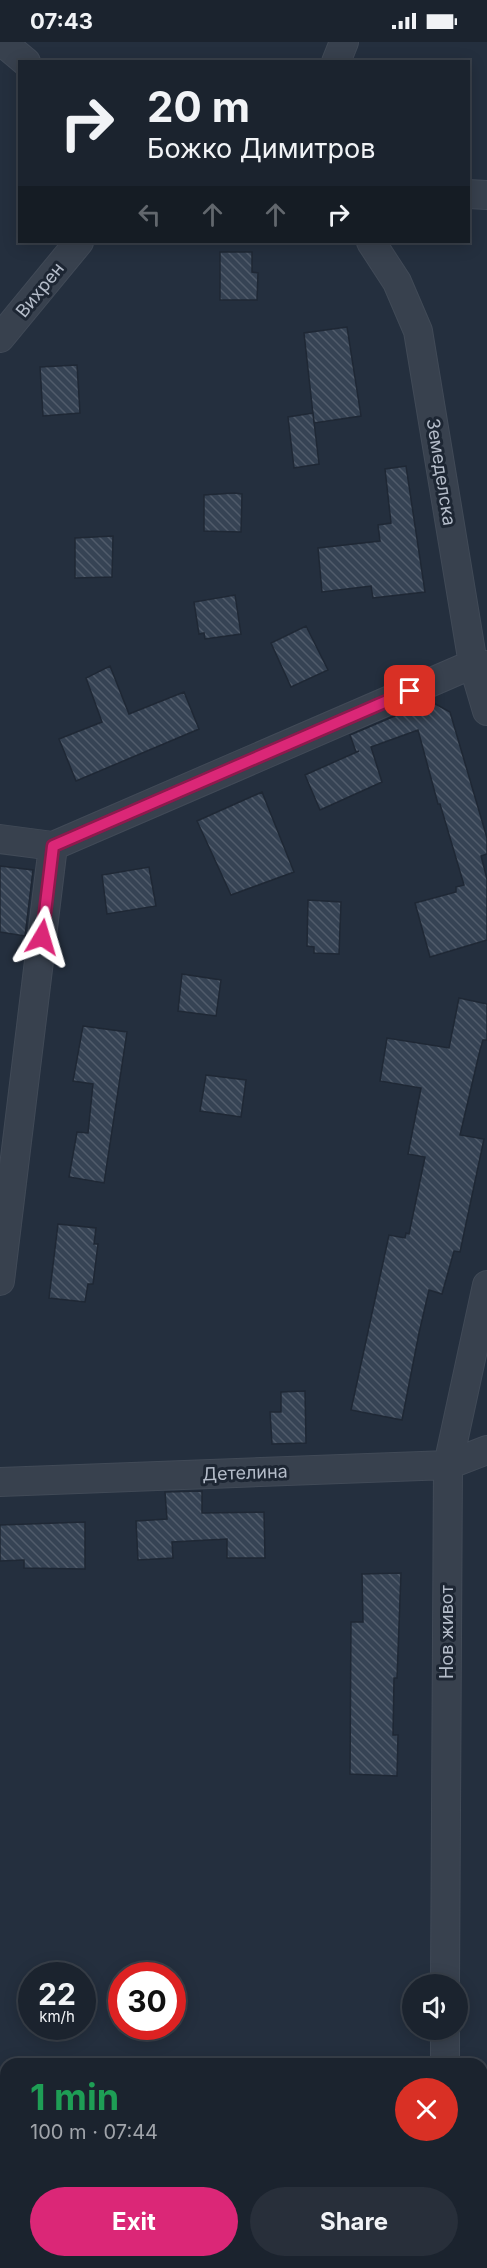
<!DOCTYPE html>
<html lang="en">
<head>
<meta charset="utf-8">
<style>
  :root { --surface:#1b232e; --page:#282f3a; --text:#f1f3f6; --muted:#a0a4aa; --line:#39404a; --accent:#db2777 }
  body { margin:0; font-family:Inter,sans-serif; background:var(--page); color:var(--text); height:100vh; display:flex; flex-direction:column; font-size:22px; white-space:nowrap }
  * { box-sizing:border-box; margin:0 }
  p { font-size:20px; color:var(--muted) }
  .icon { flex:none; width:33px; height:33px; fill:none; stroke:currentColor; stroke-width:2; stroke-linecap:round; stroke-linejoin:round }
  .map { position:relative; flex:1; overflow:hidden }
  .sheet { position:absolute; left:0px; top:2016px; width:488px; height:210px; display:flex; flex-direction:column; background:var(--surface); border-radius:18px 18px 0 0; box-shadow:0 3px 15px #0003,0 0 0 2px var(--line) }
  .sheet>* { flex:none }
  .top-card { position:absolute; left:18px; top:18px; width:452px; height:183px; border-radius:0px; box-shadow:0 3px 15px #0003,0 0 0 2px var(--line); background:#1b232e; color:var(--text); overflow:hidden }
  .buttons { position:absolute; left:402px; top:1932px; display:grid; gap:12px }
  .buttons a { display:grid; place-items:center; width:66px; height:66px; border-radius:50%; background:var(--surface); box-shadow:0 3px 15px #0003,0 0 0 2px var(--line); font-size:30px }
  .speed { position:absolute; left:18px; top:1920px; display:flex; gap:12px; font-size:30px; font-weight:700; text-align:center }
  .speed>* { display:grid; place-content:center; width:78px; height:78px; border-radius:50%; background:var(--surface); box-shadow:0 3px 15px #0003,0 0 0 2px var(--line); line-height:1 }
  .speed small { font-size:15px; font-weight:400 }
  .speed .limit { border:9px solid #d22; background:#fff; color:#111 }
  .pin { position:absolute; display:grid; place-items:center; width:51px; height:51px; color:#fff; margin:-26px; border-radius:12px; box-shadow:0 3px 9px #0006 }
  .me { position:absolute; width:66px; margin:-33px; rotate:7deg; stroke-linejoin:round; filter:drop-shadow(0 0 4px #0008) }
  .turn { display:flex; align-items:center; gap:21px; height:126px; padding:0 30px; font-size:27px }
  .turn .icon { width:78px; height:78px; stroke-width:2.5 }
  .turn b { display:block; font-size:42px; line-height:51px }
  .lanes { display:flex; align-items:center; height:57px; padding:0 30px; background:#0003; justify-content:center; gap:30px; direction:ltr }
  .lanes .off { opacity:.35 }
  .round { display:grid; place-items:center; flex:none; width:63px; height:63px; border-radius:32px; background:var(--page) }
  .summary { display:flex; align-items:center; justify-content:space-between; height:102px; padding:0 30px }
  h1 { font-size:36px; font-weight:700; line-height:45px; color:#1e9e55 }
  .button { display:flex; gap:12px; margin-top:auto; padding:12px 30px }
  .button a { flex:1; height:69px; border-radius:36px; background:var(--accent); color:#fff; font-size:24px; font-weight:700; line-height:69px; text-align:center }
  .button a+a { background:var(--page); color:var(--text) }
  .status { display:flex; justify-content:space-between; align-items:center; height:42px; padding:0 30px; background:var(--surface); direction:ltr }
  .status svg { height:16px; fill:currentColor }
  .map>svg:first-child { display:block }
  .building { fill:url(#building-back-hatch); stroke:#1f2835; stroke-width:1.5 }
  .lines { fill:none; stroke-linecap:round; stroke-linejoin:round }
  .minor-casing { stroke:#414a57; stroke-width:30 }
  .path { stroke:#3f5557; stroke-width:4; stroke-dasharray:4.5 4.5; stroke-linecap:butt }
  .minor { stroke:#38414e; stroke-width:28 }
  .route-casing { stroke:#8e194d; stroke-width:15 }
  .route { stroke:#db2777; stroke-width:10 }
  .labels { text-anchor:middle; stroke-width:6; stroke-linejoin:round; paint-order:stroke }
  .street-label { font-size:18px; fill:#b4bcc9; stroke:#1d2633 }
</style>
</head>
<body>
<div class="status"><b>07:43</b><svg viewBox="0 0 49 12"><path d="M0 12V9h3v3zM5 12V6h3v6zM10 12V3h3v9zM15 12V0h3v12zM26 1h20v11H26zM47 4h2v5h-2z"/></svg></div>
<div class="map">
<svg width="487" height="2226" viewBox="0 0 487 2226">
  <defs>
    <pattern id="building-back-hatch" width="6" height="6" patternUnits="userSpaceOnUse" patternTransform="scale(1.5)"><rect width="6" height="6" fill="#364354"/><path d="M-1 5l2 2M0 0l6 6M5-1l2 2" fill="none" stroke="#515c6b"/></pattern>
  </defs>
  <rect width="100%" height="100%" fill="#242f3e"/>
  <path class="building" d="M 220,210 L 252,210 L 252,230 L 258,231 L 257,258 L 220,258 Z
    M 347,285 L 361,374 L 314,381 L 304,291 Z
    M 77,323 L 80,371 L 43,374 L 40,325 Z
    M 313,371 L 319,422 L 294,426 L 288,375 Z
    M 406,424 L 425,550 L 373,556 L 371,544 L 322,550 L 318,506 L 380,499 L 378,483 L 391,481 L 385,427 Z
    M 234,451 L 242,452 L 241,490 L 204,489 L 204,453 Z
    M 113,494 L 112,535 L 75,536 L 75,496 Z
    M 235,553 L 241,592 L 205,597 L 204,591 L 199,592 L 194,560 Z
    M 306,584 L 328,628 L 291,645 L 271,601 Z
    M 110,624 L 129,672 L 184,650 L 199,687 L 76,739 L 59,697 L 102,680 L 86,636 Z
    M 430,659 L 450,670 L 487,796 L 487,812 L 481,814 L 487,837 L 487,898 L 430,915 L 415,861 L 456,850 L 456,845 L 464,843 L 440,762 L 438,762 L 418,688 L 371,705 L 382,740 L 320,768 L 305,733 L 359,709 L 356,710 L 350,693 Z
    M 262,750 L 294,830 L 231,853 L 197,779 Z
    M 0,824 L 33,828 L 25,894 L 0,890 Z
    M 149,825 L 156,864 L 107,872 L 102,833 Z
    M 308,858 L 341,860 L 339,912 L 314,911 L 314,905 L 307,904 Z
    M 182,932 L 221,938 L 216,974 L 178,969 Z
    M 459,956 L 487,962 L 487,998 L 483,998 L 480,1008 L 460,1093 L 484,1097 L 460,1210 L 454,1209 L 442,1252 L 429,1248 L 419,1291 L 402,1378 L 351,1368 L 389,1193 L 405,1196 L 406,1191 L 409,1192 L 425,1115 L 408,1112 L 421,1046 L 380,1039 L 387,996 L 449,1006 Z
    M 83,984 L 127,990 L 104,1141 L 69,1135 L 77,1090 L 88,1091 L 93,1042 L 73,1039 Z
    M 206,1033 L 246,1038 L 241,1075 L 200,1069 Z
    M 58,1182 L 96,1186 L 94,1202 L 98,1202 L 93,1242 L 88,1242 L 85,1260 L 49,1256 Z
    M 305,1349 L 306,1401 L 272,1402 L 270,1370 L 281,1370 L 281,1350 Z
    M 202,1449 L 202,1471 L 264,1470 L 265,1516 L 227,1516 L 227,1497 L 172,1500 L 173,1516 L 138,1518 L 136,1479 L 167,1477 L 165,1450 Z
    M 85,1480 L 85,1527 L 24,1526 L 24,1518 L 0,1519 L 0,1483 Z
    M 401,1531 L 397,1636 L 394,1636 L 393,1693 L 398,1693 L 397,1734 L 350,1732 L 351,1580 L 363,1580 L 362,1532 Z"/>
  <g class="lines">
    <defs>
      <path id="minor" d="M 2,0 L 26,20
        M 336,20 L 344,0
        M 468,152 L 487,153
        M 371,200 L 397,240 L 418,289 L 473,622 L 487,669
        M 0,296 L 79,200
        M 0,797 L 53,804 L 473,622 L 487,623
        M 0,1239 L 53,804
        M 0,1440 L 448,1423 L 487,1408
        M 445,1942 L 448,1423 L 487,1243
        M 445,2015 L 445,1988"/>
    </defs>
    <use href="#minor" class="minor-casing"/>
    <path class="path" d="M 482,2025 L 487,2027"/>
    <use href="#minor" class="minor"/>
  </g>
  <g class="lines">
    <defs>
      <path id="route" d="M 42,895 L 53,804 L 410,649"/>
    </defs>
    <use href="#route" class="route-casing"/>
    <use href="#route" class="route"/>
  </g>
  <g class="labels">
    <g class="street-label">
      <text transform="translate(40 248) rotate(-51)" y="6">Вихрен</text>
      <text transform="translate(441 430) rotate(81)" y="6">Земеделска</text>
      <text transform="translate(245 1431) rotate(-2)" y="6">Детелина</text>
      <text transform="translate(447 1590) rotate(-90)" y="6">Нов живот</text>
    </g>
  </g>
</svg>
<div class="buttons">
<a><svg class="icon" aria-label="sound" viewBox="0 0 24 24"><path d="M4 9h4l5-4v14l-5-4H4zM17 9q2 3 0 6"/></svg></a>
</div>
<div class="speed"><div>22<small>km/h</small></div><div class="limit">30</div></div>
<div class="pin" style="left:410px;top:649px;background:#d93025"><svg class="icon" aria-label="arrive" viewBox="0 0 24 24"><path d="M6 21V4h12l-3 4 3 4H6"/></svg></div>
<svg class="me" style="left:42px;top:895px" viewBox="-20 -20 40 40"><path d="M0-17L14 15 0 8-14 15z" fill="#db2777" stroke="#fff" stroke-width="4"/></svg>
<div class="top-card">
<div class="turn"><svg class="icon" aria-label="right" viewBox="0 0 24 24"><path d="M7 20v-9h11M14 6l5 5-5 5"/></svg><div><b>20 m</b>Божко Димитров</div></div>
<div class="lanes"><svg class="icon off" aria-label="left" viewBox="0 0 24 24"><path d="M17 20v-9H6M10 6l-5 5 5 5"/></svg><svg class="icon off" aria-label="ahead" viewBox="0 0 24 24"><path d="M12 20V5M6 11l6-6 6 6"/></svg><svg class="icon off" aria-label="ahead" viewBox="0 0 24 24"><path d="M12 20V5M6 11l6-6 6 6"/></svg><svg class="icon" aria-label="right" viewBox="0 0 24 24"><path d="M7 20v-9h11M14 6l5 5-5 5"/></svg></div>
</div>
<section class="sheet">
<div class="summary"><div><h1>1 min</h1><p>100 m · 07:44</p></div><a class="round" style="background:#d93025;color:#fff"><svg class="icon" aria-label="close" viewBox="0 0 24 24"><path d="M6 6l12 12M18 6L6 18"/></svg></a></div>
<div class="button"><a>Exit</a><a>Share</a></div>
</section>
</div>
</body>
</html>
